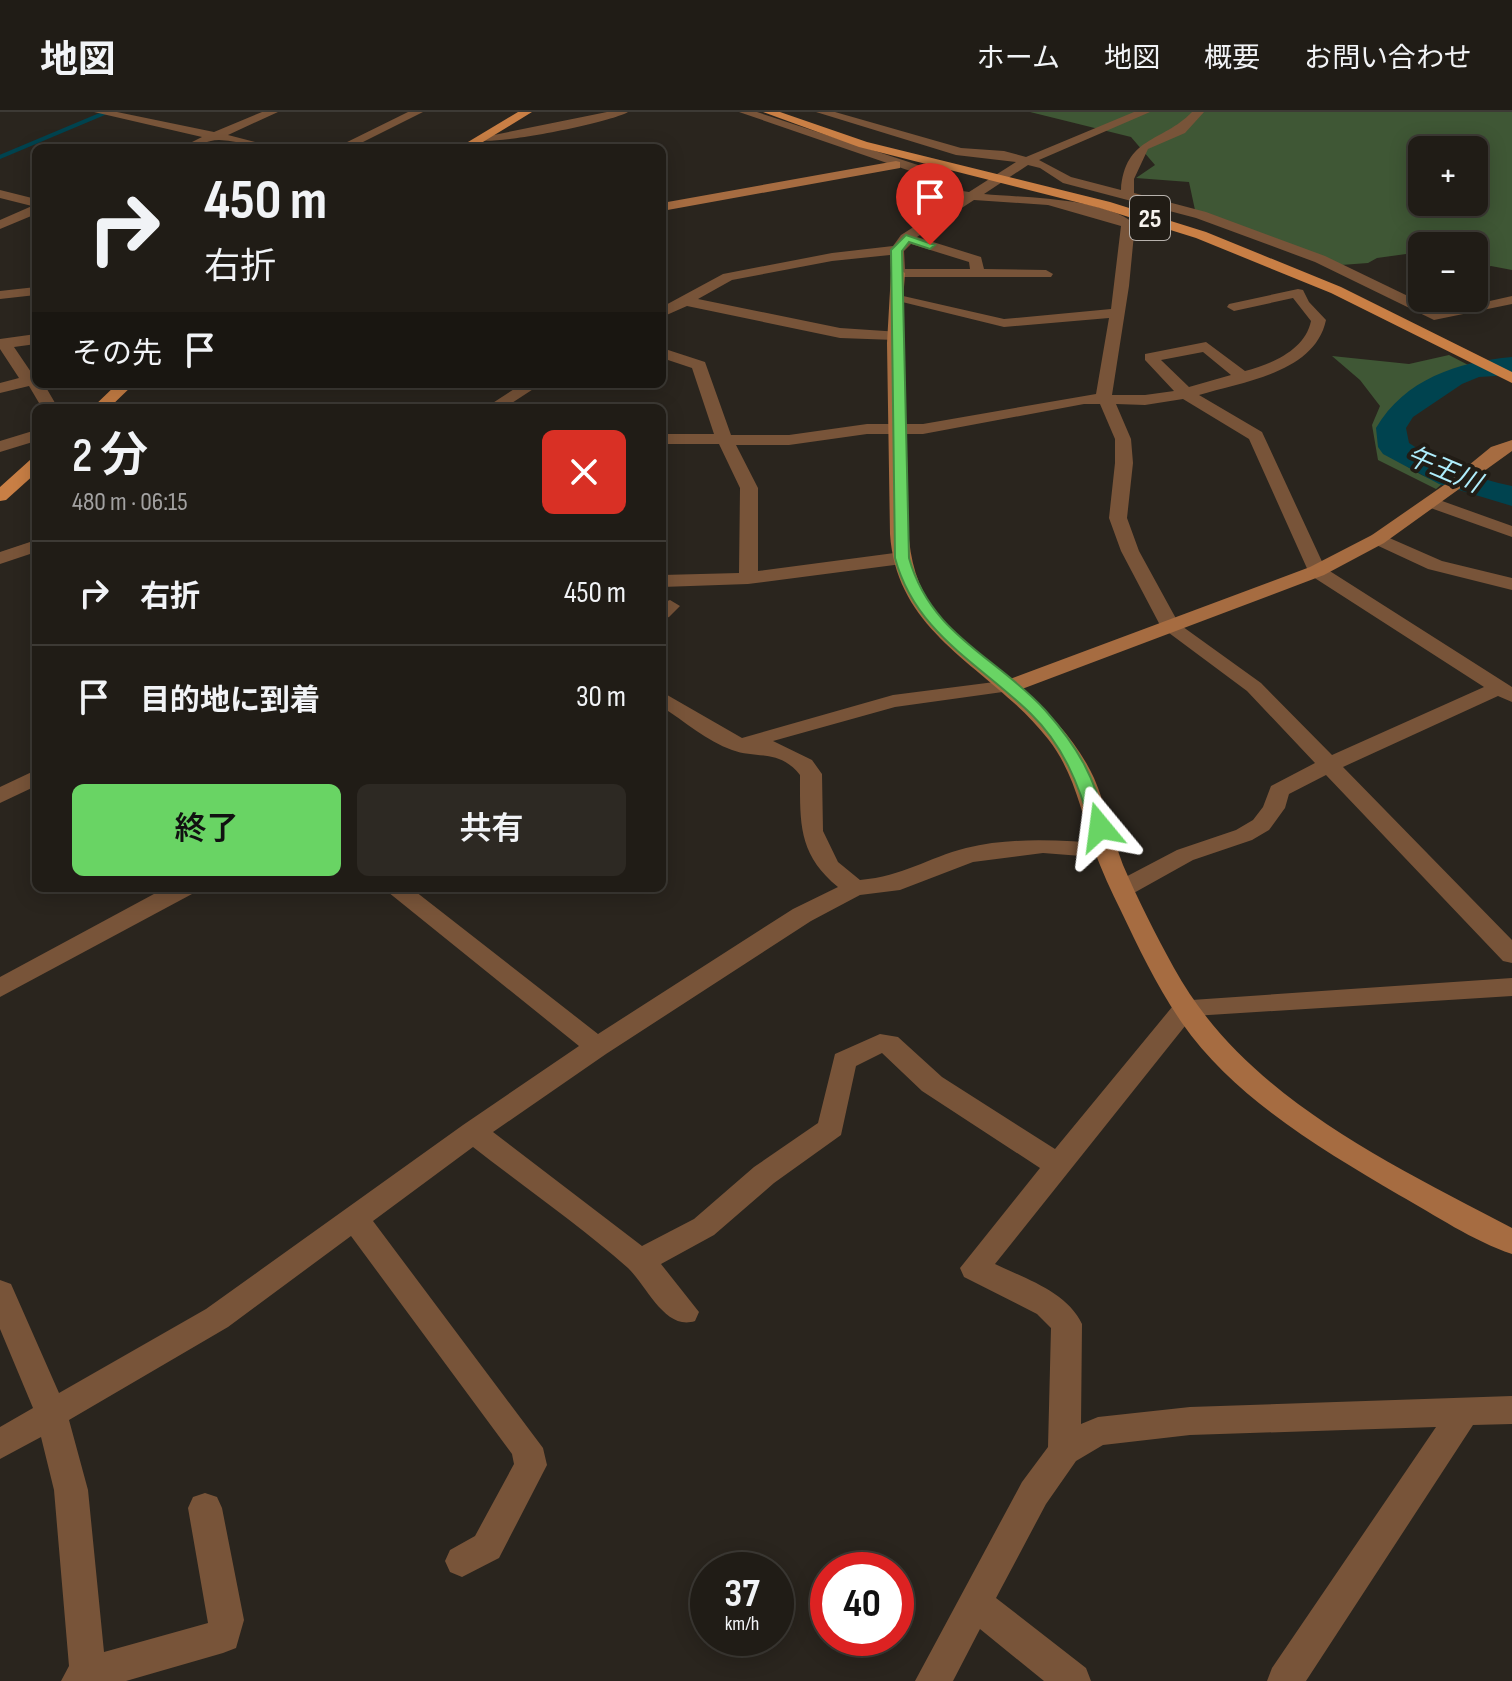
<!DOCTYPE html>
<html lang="ja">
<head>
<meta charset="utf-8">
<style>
  :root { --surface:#201c16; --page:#2d2923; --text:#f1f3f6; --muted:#a2a1a1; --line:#3d3a35; --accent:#69d464 }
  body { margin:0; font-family:"Sofia Sans Condensed","Noto Sans JP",sans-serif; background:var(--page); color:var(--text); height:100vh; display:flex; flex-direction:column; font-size:30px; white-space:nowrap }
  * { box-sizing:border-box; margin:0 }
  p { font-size:26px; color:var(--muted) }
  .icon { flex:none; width:44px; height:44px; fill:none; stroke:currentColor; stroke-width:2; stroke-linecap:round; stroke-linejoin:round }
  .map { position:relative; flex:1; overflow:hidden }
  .drawer { position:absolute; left:32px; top:292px; width:634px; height:488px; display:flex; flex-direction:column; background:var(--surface); border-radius:12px; box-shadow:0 4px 20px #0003,0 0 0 2px var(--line) }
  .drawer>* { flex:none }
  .guide { position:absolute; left:32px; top:32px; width:634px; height:244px; border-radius:12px; box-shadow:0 4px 20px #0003,0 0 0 2px var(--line); background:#201c16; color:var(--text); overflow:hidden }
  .fabs { position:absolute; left:1408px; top:24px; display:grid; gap:16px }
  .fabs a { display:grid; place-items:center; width:80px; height:80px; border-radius:12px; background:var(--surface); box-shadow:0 4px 20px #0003,0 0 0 2px var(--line); font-size:40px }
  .speed { position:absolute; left:690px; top:1440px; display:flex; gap:16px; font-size:40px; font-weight:700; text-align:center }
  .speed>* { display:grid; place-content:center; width:104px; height:104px; border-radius:50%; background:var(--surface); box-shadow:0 4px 20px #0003,0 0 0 2px var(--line); line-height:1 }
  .speed small { font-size:20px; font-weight:400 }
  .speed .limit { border:12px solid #d22; background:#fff; color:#111 }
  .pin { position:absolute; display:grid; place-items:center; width:68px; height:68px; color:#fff; margin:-82px -34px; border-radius:50% 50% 50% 0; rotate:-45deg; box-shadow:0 0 8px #0007 }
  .pin .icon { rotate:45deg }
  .me { position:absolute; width:88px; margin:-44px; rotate:344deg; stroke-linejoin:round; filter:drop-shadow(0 0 6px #0008) }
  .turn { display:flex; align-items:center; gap:28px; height:168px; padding:0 40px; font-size:36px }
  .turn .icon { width:104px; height:104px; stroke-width:2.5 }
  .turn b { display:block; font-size:56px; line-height:68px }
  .then { display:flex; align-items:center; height:76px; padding:0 40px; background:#0003; gap:16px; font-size:30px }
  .round { display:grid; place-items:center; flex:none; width:84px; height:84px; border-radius:12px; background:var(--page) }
  .overview { display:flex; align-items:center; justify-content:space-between; height:136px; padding:0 40px }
  h1 { font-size:48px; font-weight:600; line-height:60px }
  .primary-button { display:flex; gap:16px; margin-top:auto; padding:16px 40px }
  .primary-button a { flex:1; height:92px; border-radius:12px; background:var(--accent); color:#111; font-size:32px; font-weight:600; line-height:92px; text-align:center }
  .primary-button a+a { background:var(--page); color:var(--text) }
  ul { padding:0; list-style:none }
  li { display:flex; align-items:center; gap:24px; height:104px; padding:0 40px; border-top:2px solid var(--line) }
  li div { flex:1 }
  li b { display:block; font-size:30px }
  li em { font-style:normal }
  header { display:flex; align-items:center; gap:48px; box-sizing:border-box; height:112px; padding:0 40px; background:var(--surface); border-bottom:2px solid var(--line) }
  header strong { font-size:38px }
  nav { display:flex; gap:44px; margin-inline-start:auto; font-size:28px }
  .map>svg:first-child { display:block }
  .green { fill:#3f5735; fill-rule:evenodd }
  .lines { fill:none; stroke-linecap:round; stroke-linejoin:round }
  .stream { stroke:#00434f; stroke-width:4 }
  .river { fill:#00434f; fill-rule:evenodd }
  .street { fill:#785439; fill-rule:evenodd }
  .secondary { fill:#a66c41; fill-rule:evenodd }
  .primary { fill:#c97f45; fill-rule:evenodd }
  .route { fill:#69d464; stroke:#448a41; stroke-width:2 }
  .labels { text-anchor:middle; stroke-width:8; stroke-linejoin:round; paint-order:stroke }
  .shield { fill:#211c15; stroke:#b7b2ad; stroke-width:2 }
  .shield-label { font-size:26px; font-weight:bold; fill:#f7f3ee }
  .far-water-label { font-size:26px; font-style:italic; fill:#afedfc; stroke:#211c15 }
</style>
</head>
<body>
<header>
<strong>地図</strong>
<nav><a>ホーム</a><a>地図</a><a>概要</a><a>お問い合わせ</a></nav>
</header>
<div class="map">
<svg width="1512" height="1569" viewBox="0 0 1512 1569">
  <rect width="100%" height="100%" fill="#2a251e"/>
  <path class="green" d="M 1030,0 L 1512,0 L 1512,158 L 1491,154 L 1474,159 L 1474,134 L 1422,134 L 1422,148 L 1406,142 L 1377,146 L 1368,151 L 1341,153 L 1195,98 L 1189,70 L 1136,66 L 1155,53 L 1131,25 ZM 1422,38 L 1474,38 L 1474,90 L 1422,90 Z
    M 1449,243 L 1472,255 C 1438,268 1404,286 1384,317 C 1392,351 1412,359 1442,372 L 1436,377 L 1378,348 L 1372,313 L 1380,294 L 1360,268 L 1332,244 L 1409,252 Z"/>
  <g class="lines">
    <path class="stream" d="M 0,45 L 107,0"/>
    <path class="river" d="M 1512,245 L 1512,263 L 1479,265 L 1462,272 L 1413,305 L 1406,316 L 1409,331 C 1439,352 1476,367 1512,374 L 1512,394 L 1439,372 L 1383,342 L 1378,335 L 1376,316 C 1405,267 1457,250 1512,245 Z"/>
    <path class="street" d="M 94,0 L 117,0 L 214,20 L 262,0 L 278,0 L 228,23 L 279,36 C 258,36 239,29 219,28 C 207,28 194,36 180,36 L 202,25 Z
      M 408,0 L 423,0 L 351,36 L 335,36 Z
      M 607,0 L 628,0 C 612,10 487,36 474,27 Z
      M 739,0 L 757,0 L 927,56 L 956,78 L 969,80 L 1016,50 L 956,43 L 816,0 L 835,0 L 961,36 L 1004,39 L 1026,45 L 1134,0 L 1150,0 L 1039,48 L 1071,65 L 1121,78 C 1125,24 1162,31 1192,0 L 1204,0 L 1185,21 L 1148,37 L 1134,67 L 1134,81 L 1206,100 L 1325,144 L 1441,200 L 1512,184 L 1512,192 L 1434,208 L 1315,150 L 1196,106 L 1063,71 L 1040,56 L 1028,53 L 984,82 C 1025,86 1102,85 1135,112 L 1129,174 L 1112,283 L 1145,283 L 1174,279 L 1145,248 L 1145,242 L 1206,230 L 1245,259 C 1272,252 1305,238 1311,209 L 1293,186 L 1234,199 L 1227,195 L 1229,192 L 1298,177 L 1303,178 L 1309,190 L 1326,208 C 1315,261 1242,270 1199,283 L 1262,320 L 1325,456 L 1512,575 L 1512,590 L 1498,584 L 1343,655 L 1512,828 L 1512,851 L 1503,849 L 1326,663 L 1289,682 L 1285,696 L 1269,718 L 1252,728 L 1193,748 L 1132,782 L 1116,782 L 1112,776 L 1116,770 L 1177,738 L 1236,718 L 1253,708 L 1263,695 L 1271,674 L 1315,651 L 1247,579 L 1161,515 L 1121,439 L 1109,406 L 1115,351 L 1115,327 L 1100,292 L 1084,292 L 923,322 L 867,322 L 789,333 L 736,333 L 758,376 L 758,459 L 902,440 L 911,446 L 902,452 L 748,472 L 662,475 L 662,463 L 739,461 L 740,376 L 719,332 L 662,332 L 662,322 L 714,322 L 692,256 L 662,246 L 662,236 L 705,250 L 731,323 L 789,323 L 867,312 L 923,312 L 1096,282 L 1109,206 L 1004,215 L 890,187 L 890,181 L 1004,207 L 1111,197 L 1121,114 L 1048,93 L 974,88 L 917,125 L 981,145 L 984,157 L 1046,158 L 1053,162 L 1051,165 L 898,165 L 891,161 L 890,143 L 832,149 L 732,168 L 698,187 L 840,216 L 900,220 L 903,223 L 895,228 L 840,226 L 687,194 L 662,205 L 662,195 L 723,162 L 832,141 L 893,134 L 901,123 L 959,86 L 947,84 L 919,62 ZM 911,132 L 969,150 L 970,157 L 905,157 L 904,139 ZM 1203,240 L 1231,263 L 1189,275 L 1161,248 ZM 1183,287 L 1249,327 L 1310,463 L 1484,575 L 1332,643 L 1261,571 L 1179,512 L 1139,439 L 1127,406 L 1133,351 L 1131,327 L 1116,292 L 1145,293 Z
      M 0,78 L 36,87 L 36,102 L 0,117 L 0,108 L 32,94 L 0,86 Z
      M 36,175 L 36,183 L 0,187 L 0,179 Z
      M 36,222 L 36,232 L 14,235 L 33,263 L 36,262 L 36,272 L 44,272 L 58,296 L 42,296 L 29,274 L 0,281 L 0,271 L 19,266 L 0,237 L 0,227 Z
      M 522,272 L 541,272 L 504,296 L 485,296 Z
      M 36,318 L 36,329 L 0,340 L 0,329 Z
      M 1431,385 L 1512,414 L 1512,425 L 1425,394 L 1422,390 Z
      M 1378,421 L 1442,449 L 1512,466 L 1512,478 L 1428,457 L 1372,431 L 1369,427 L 1372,423 Z
      M 36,428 L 36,440 L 0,452 L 0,440 Z
      M 670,488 L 680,494 L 669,505 L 662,507 L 662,491 Z
      M 1010,568 L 1020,574 L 1017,578 L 895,595 L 773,629 L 812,648 L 822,662 L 823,719 L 838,750 L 860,768 C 904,764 927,746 966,736 C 1012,725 1060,728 1107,732 L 1115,734 L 1119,739 L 1115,744 L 1107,746 L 1043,741 L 973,750 L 900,778 L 860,783 L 811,809 L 606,942 L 493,1020 L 642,1134 L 694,1107 L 754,1055 L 818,1011 L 835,942 L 880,922 L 898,925 L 942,965 L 1055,1037 L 1177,889 L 1512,866 L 1512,884 L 1193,904 L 995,1152 C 1026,1167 1067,1180 1082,1212 L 1081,1312 L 1098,1305 L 1190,1295 L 1512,1284 L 1512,1312 L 1473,1313 L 1306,1569 L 1267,1569 L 1272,1556 L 1436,1315 L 1190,1323 L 1103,1333 L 1076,1349 L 1046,1392 L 996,1486 L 1086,1556 L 1091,1569 L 1044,1569 L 980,1517 L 953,1569 L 915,1569 L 1022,1370 L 1048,1335 L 1051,1216 L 1037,1202 L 964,1165 L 960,1156 L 1040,1056 L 922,979 L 882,941 L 856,954 L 841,1023 L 774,1071 L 714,1123 L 661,1152 L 699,1200 L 695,1209 C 665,1219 647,1174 628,1156 C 579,1113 524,1075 473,1035 L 373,1109 L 543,1336 L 547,1353 L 499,1446 L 462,1465 L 450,1460 L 445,1449 L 450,1438 L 475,1424 L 514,1352 L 512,1342 L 351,1124 L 228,1215 L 69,1308 L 88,1378 L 104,1540 L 208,1511 L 188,1396 L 193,1385 L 205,1381 L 217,1385 L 222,1396 L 244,1508 L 236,1536 L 223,1541 L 126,1569 L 61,1569 L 69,1554 L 54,1378 L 41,1325 L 0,1347 L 0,1315 L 33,1296 L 0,1217 L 0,1168 L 11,1172 L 59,1281 L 206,1197 L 463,1013 L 579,934 L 383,776 L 411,776 L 598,922 L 793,797 L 838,775 C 798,742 800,711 800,663 C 780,637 756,647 732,638 C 707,629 684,609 662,595 L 662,580 L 742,626 L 893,583 Z
      M 36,658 L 36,674 L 0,691 L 0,675 Z
      M 165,776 L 196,776 L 192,782 L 0,885 L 0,865 Z"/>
    <path class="secondary" d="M 896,49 L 900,50 L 900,56 L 662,99 L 662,91 Z
      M 898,157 L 905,161 C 900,222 905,283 907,344 C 909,390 902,439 924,481 C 943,517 980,542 1010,567 L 1310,455 L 1372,423 L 1447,371 L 1491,335 L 1512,328 L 1512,339 L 1384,431 L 1324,463 L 1022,577 C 1051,602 1078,631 1094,666 C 1106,694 1112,724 1123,753 C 1138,788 1156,823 1174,856 C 1244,984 1389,1051 1512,1116 L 1512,1142 C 1473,1129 1435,1103 1399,1083 C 1321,1037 1234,986 1182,911 C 1158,876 1139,837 1121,799 C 1111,779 1102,759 1094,738 C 1081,699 1074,660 1048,627 C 992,555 897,525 890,422 L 887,231 L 891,161 Z"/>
    <path class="primary" d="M 518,0 L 532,0 L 473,36 L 458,36 Z
      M 763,0 L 780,0 L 867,30 L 1110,90 L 1206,120 L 1341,175 L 1512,260 L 1512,271 L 1331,181 L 1196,126 L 1100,96 L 859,35 Z
      M 117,272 L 134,272 L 109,296 L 92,296 Z
      M 36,347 L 36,361 L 6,388 L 0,389 L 0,375 L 30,348 Z"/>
  </g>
  <path class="route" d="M 906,123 L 935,133 L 930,137 L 909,130 L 902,139 L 909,446 C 931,524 996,544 1045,598 C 1080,637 1094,666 1108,715 L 1106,719 L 1100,721 L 1091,715 C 1079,673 1063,633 1031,602 C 979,551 915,521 895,446 L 891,138 Z"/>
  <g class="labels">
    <rect class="shield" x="1130" y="84" width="40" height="44" rx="6"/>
    <g class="shield-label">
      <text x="1150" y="115">25</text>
    </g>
    <g class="far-water-label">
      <text transform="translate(1444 357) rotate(23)" y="9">午王川</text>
    </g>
  </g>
</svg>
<div class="fabs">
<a>+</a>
<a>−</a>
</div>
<div class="speed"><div>37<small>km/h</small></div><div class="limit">40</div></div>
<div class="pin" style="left:930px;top:133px;background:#d93025"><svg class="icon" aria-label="arrive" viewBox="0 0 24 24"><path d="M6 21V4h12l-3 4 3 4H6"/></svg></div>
<svg class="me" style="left:1100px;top:715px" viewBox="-20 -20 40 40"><path d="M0-17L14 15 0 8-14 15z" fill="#69d464" stroke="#fff" stroke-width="4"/></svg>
<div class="guide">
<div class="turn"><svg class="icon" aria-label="right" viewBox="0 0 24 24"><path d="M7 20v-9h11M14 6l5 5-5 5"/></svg><div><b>450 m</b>右折</div></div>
<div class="then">その先<svg class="icon" aria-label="arrive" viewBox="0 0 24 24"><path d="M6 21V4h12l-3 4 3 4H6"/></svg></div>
</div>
<section class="drawer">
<div class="overview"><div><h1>2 分</h1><p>480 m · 06:15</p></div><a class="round" style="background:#d93025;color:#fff"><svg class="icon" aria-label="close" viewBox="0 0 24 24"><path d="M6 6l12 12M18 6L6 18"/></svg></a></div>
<ul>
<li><svg class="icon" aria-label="right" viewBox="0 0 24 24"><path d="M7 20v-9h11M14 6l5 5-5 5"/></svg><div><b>右折</b></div><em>450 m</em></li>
<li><svg class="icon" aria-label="arrive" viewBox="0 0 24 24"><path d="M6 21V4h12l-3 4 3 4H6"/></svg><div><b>目的地に到着</b></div><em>30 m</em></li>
</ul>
<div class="primary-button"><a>終了</a><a>共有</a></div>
</section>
</div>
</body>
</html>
